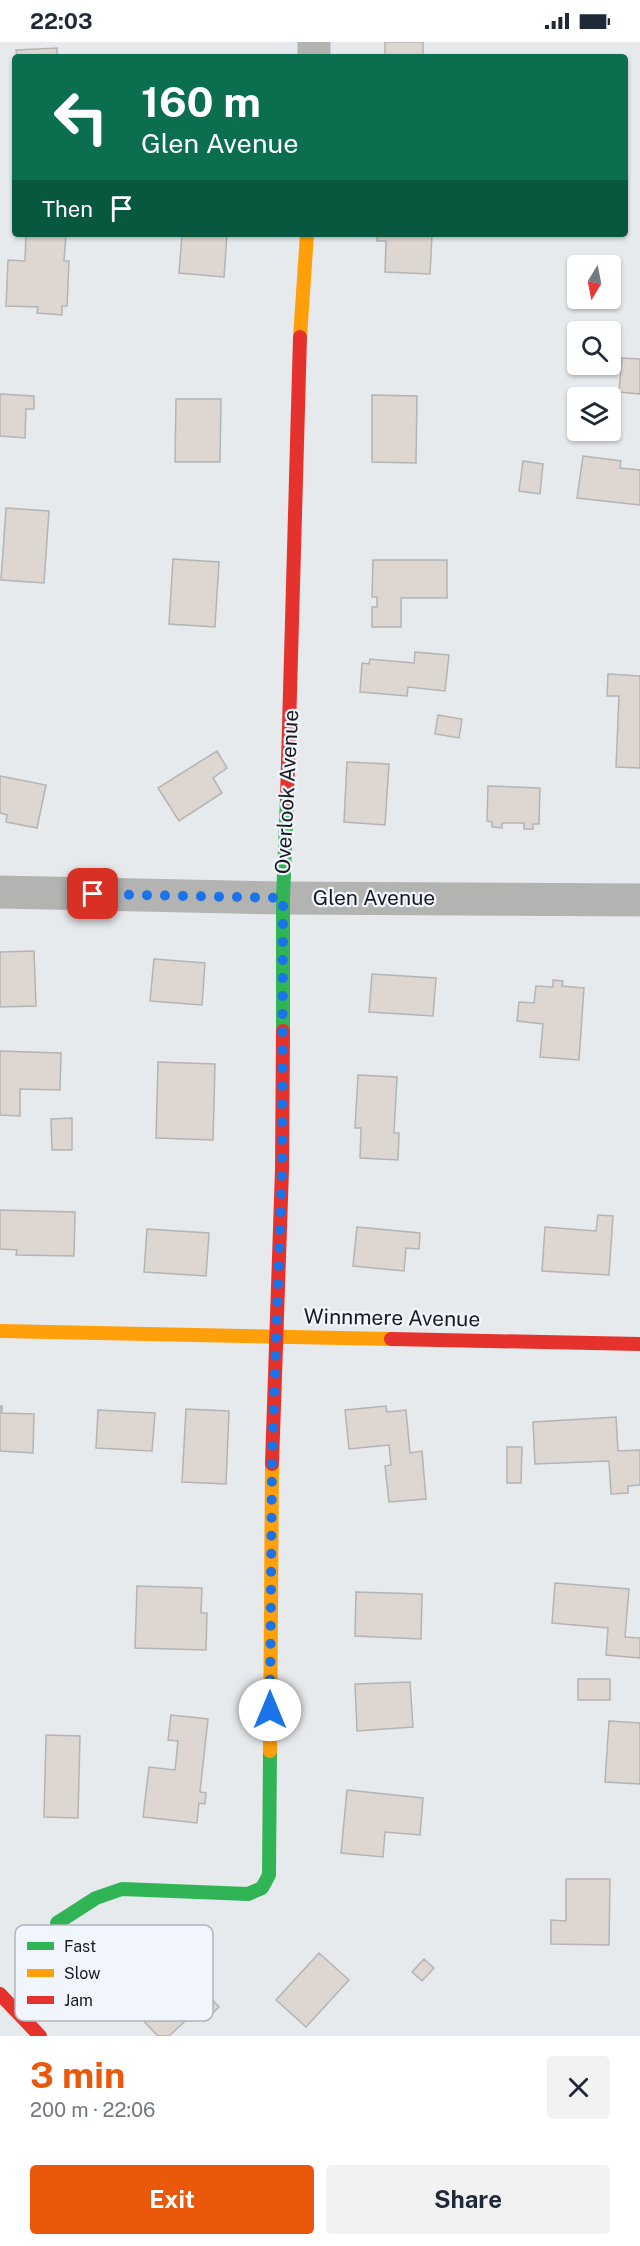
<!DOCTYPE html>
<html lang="en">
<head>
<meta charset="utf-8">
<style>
  :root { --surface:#fff; --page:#f2f2f3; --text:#1f2937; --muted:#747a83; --accent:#ea580c }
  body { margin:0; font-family:"Public Sans",sans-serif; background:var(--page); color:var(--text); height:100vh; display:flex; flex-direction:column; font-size:22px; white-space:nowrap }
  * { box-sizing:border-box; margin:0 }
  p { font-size:20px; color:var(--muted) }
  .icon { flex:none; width:33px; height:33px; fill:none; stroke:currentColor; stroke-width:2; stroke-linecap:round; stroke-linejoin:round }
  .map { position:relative; height:1994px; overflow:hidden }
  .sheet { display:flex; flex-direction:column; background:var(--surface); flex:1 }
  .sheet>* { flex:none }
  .banner { position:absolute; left:12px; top:12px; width:616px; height:183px; border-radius:6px; box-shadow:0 2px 4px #0004; background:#0b6e4f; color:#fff; overflow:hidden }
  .needle { width:39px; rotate:190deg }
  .fabs { position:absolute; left:567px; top:213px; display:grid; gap:12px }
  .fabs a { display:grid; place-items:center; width:54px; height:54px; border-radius:6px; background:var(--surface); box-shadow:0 2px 4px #0004; font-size:30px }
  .pin { position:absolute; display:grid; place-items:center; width:51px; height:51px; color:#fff; margin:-26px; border-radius:12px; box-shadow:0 3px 9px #0006 }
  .me { position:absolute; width:66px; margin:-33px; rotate:0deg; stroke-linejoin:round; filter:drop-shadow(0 0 4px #0008) }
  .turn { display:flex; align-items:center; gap:21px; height:126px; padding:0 30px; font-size:27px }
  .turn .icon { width:78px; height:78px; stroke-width:2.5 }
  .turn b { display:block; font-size:42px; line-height:51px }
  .then { display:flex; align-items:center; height:57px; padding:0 30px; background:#0003; gap:12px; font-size:22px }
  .round { display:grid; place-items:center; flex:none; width:63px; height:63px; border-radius:6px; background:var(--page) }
  .summary { display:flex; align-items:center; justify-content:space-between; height:102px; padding:0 30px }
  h1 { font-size:36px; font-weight:700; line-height:45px; color:var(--accent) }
  .cta { display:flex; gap:12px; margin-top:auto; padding:12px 30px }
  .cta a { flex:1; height:69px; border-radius:6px; background:var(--accent); color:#fff; font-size:24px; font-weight:700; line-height:69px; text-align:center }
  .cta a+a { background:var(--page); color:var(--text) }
  .status { display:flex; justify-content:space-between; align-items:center; height:42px; padding:0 30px; background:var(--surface); direction:ltr }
  .status svg { height:16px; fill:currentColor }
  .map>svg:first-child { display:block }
  .building { fill:#ded6d0; stroke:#b3b4b4; stroke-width:1.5 }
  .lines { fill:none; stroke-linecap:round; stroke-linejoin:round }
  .street { stroke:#b3b3b2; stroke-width:33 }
  .fast { stroke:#30b455; stroke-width:14 }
  .slow { stroke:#ff9f0a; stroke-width:14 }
  .jam { stroke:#e5322d; stroke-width:14 }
  .route { stroke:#1a73e8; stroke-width:10; stroke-dasharray:0 18 }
  .labels { text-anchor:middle; stroke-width:4.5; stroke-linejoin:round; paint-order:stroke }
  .street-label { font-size:21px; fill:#191b1e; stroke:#f1f6fe }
  .key { fill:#f1f6fe; stroke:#b0b4bb; stroke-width:1.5 }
  .key-label { font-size:16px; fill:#191b1e }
</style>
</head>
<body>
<div class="status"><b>22:03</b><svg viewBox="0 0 49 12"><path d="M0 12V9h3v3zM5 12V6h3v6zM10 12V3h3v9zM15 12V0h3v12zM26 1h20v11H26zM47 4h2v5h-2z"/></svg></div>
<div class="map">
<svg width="640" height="1994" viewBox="0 0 640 1994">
  <rect width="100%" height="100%" fill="#e7eaed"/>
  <path class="building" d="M 385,0 L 423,0 L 423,15 L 385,15 Z
    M 57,6 L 57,15 L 17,15 L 16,8 Z
    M 26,192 L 66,192 L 64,219 L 69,219 L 67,264 L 62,264 L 62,273 L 37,271 L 38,265 L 6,264 L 8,218 L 25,219 Z
    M 182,192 L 227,192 L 224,235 L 179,231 Z
    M 377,192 L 432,192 L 430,232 L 385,230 L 386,199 L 377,199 Z
    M 622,316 L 640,317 L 640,352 L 619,350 Z
    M 0,352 L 34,354 L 34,367 L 26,367 L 25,396 L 0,394 Z
    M 372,353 L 417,354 L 416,421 L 372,420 Z
    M 176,357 L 221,357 L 220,420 L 175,420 Z
    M 583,414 L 621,419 L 620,426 L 640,428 L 640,463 L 577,456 Z
    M 523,419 L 543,422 L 540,452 L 519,449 Z
    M 6,466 L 49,469 L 44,541 L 1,538 Z
    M 173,517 L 219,520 L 215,585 L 169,582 Z
    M 373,518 L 447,518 L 447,556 L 401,556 L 401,585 L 372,585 L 372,565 L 377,565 L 377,555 L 372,555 Z
    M 415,610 L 449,613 L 445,649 L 408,645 L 407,654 L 360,650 L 362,621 L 369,622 L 370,617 L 414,621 Z
    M 608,632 L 640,634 L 640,726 L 616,725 L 619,654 L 607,654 Z
    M 438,673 L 462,677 L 459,696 L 435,692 Z
    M 217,709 L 227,726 L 213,736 L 222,751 L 179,779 L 158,746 Z
    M 347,720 L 389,722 L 385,783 L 344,780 Z
    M 0,734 L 46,743 L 37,786 L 6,780 L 7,773 L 0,771 Z
    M 488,744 L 540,746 L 539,782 L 533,782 L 533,787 L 524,787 L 524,781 L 502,781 L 502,786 L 492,785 L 492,780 L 487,779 Z
    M 34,909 L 36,964 L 0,965 L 0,910 Z
    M 154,917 L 205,921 L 202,963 L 150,959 Z
    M 372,932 L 436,936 L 433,974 L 369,970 Z
    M 553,938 L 563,939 L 562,944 L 584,946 L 579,1018 L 540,1015 L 543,982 L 517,979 L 519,960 L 534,961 L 536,944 L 553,945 Z
    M 0,1009 L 61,1011 L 60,1048 L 20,1047 L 20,1074 L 0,1073 Z
    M 158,1020 L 215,1022 L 213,1098 L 156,1096 Z
    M 358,1033 L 397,1035 L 394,1091 L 399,1091 L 398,1118 L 360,1116 L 361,1086 L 355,1086 Z
    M 72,1076 L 72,1108 L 52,1108 L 51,1077 Z
    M 0,1168 L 75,1170 L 74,1214 L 16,1213 L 17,1208 L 0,1207 Z
    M 598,1173 L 613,1174 L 609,1233 L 542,1229 L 545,1185 L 596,1189 Z
    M 357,1185 L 420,1191 L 419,1207 L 406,1206 L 404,1229 L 353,1224 Z
    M 147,1187 L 209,1191 L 206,1234 L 144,1230 Z
    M 0,1364 L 2,1364 L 2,1371 L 34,1372 L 33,1411 L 0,1409 Z
    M 386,1364 L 387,1370 L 406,1368 L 410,1411 L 422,1409 L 426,1457 L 389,1460 L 385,1424 L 391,1423 L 389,1403 L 349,1407 L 345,1368 Z
    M 186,1367 L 229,1369 L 226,1442 L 182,1440 Z
    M 98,1368 L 155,1371 L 152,1409 L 96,1406 Z
    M 616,1375 L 618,1409 L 640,1408 L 640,1443 L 628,1444 L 628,1451 L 611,1452 L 609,1419 L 535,1422 L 533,1380 Z
    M 507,1405 L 522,1405 L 521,1441 L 507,1441 Z
    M 555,1541 L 629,1547 L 625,1595 L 640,1596 L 640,1616 L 606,1613 L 608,1586 L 552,1581 Z
    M 137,1544 L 202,1546 L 201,1571 L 207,1571 L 206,1608 L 135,1606 Z
    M 356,1550 L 422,1552 L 421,1597 L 355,1594 Z
    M 578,1637 L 610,1637 L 610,1658 L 578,1658 Z
    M 410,1640 L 413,1685 L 357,1689 L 355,1642 Z
    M 171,1673 L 208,1677 L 200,1750 L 206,1751 L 205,1762 L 199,1761 L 197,1781 L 143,1775 L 149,1725 L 175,1728 L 178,1699 L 168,1698 Z
    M 609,1679 L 640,1681 L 640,1742 L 605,1740 Z
    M 46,1693 L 80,1694 L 78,1776 L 44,1775 Z
    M 347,1748 L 423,1756 L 420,1793 L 385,1790 L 383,1815 L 341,1811 Z
    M 566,1837 L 610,1837 L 609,1903 L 551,1902 L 551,1878 L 566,1879 Z
    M 319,1911 L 349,1938 L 306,1985 L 276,1958 Z
    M 424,1917 L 434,1926 L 422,1939 L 412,1930 Z
    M 181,1924 L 219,1965 L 205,1979 L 196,1969 L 169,1994 L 158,1994 L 134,1969 Z"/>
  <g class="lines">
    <path class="street" d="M 314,15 L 314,0
      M 0,850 L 283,856 L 640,858"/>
    <path class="fast" d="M 283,989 L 283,856 L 287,756
      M 57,1881 L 96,1856 L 122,1847 L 248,1852 L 262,1846 L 269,1833 L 270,1709"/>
    <path class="slow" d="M 300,295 L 307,192
      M 0,1289 L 391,1297
      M 270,1709 L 272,1422"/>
    <path class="jam" d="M 287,756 L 300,295
      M 391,1297 L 640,1302
      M 272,1422 L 282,1127 L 283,989
      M 0,1952 L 40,1994"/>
  </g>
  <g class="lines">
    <path class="route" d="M 93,852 L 283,856 L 282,1127 L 272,1417 L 270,1668"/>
  </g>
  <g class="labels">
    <g class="street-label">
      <text transform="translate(287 750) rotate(-87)" y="7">Overlook Avenue</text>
      <text x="374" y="863">Glen Avenue</text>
      <text transform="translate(392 1276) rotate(1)" y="7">Winnmere Avenue</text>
    </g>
  </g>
  <rect x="15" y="1883" width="198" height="96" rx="9" class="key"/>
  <rect x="27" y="1900" width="27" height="8" fill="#30b455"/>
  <rect x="27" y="1927" width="27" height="8" fill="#ff9f0a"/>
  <rect x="27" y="1954" width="27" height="8" fill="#e5322d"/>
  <g class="key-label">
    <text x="64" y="1910">Fast</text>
    <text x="64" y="1937">Slow</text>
    <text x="64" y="1964">Jam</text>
  </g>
</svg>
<div class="fabs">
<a><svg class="needle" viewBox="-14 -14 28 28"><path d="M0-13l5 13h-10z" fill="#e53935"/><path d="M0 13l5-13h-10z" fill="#747a83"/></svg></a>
<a><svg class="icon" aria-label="search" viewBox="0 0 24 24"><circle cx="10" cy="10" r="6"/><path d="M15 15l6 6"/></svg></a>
<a><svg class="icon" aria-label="layers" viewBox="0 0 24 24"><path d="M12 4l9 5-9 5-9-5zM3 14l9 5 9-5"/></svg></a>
</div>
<div class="pin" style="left:93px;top:852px;background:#d93025"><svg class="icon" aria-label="arrive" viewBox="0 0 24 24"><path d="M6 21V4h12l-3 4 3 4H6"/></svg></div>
<svg class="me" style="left:270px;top:1668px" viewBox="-20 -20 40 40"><circle r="19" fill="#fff"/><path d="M0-13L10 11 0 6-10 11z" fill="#1a73e8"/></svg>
<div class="banner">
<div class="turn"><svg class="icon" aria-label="left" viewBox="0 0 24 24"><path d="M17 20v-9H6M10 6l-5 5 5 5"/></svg><div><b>160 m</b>Glen Avenue</div></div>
<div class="then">Then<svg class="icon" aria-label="arrive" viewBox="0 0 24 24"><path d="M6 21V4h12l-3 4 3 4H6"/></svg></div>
</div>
</div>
<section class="sheet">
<div class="summary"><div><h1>3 min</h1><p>200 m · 22:06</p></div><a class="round"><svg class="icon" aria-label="close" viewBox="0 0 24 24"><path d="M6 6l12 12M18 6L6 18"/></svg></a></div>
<div class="cta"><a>Exit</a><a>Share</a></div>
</section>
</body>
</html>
